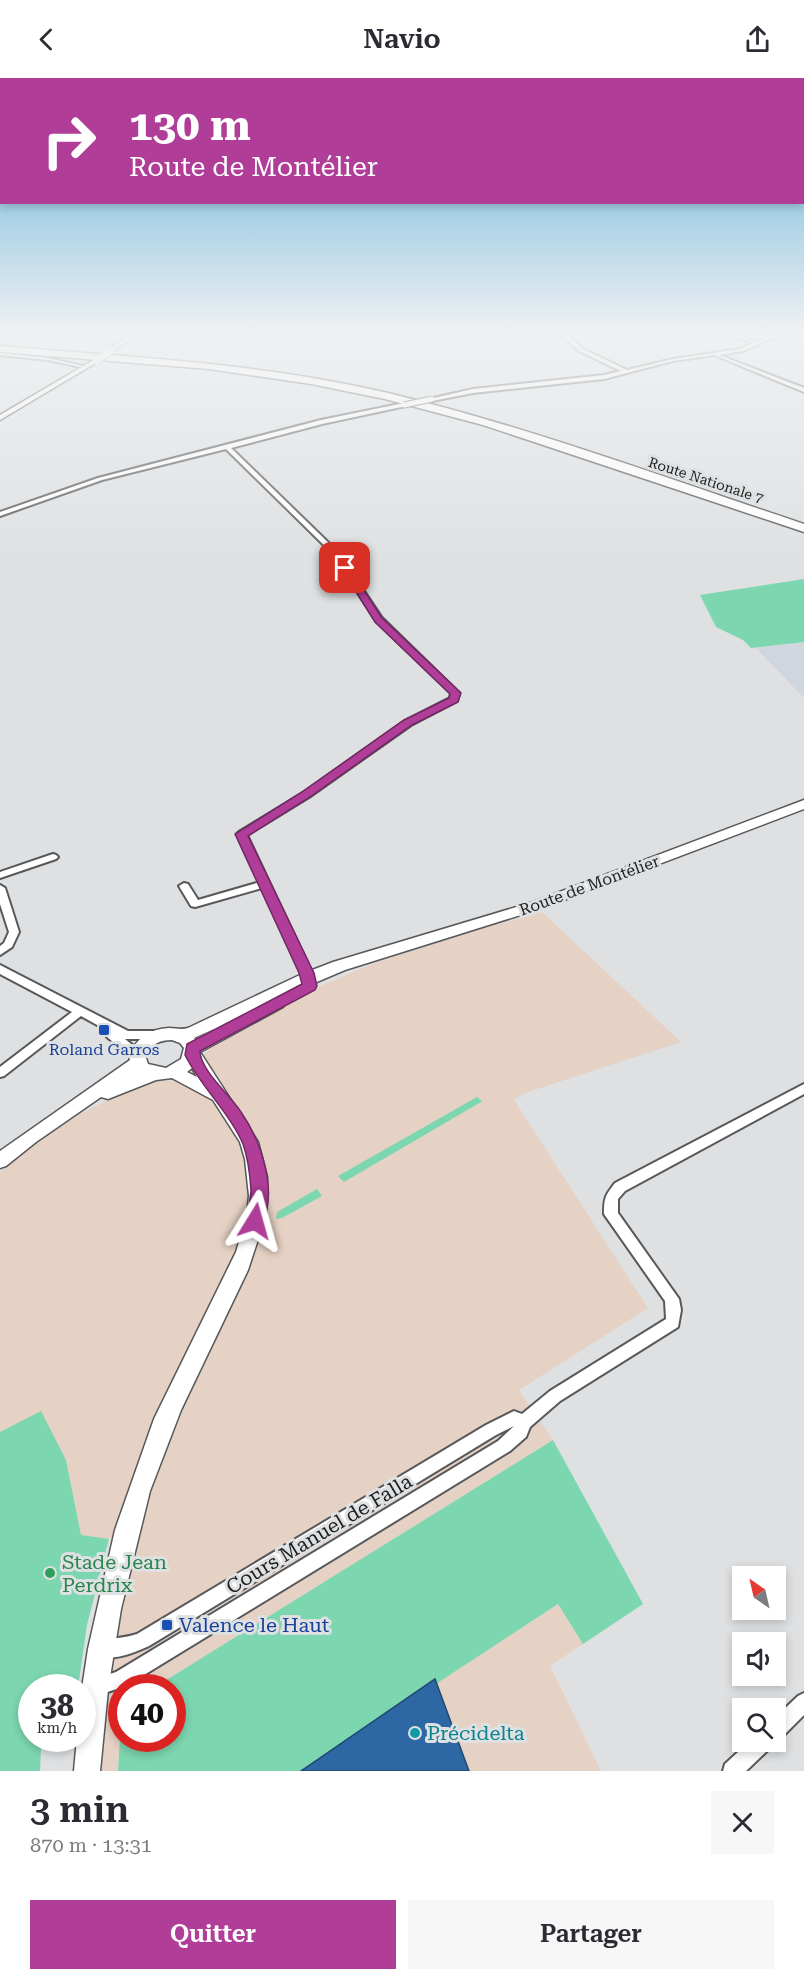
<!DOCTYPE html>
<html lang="fr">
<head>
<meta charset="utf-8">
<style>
  :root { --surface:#fff; --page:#f7f7f7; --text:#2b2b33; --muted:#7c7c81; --accent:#b03e99 }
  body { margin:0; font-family:"Roboto Serif",serif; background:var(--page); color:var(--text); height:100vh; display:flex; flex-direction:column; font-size:22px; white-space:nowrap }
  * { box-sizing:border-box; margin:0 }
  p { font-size:20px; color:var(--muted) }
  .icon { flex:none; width:33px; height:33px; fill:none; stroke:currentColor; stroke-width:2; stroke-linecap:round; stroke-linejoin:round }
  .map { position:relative; height:1693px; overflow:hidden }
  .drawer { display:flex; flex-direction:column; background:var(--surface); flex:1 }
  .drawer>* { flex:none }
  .banner { position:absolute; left:0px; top:0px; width:804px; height:126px; box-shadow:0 3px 9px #0003; background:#b03e99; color:#fff; overflow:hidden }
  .needle { width:39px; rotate:326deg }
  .controls { position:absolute; left:732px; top:1488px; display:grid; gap:12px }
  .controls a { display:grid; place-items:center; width:54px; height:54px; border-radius:0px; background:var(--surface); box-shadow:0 3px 9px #0003; font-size:30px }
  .speed { position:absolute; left:18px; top:1596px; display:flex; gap:12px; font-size:30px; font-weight:700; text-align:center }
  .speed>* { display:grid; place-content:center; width:78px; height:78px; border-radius:50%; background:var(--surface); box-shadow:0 3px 9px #0003; line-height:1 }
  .speed small { font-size:15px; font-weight:400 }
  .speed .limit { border:9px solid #d22; background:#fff; color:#111 }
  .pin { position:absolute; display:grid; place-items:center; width:51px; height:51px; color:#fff; margin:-26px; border-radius:12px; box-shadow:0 3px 9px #0006 }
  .me { position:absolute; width:66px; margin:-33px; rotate:8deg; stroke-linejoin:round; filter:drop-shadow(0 0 4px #0008) }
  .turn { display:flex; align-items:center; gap:21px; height:126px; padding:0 30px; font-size:27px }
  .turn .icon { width:78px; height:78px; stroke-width:2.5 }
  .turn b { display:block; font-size:42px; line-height:51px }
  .round { display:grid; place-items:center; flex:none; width:63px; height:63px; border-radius:0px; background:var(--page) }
  .head { display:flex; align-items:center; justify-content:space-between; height:102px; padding:0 30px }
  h1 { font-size:36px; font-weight:600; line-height:45px }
  .action { display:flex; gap:12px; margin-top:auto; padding:12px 30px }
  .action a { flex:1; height:69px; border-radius:0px; background:var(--accent); color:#fff; font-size:24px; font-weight:600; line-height:69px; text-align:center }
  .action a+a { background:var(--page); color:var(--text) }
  header { display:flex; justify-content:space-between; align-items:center; height:78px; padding:0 30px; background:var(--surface); font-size:27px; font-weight:600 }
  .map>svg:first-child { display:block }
  .built { fill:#cfd6de }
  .industrial { fill:#e6d2c4 }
  .green { fill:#7cd6af }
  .building { fill:#2d67a4; stroke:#204873; stroke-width:1.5 }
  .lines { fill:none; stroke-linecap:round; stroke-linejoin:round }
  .street-casing { stroke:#56585a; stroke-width:4 }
  .secondary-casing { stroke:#56585a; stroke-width:3 }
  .highway-casing { stroke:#56585a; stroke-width:3 }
  .street { fill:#fff; fill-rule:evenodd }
  .secondary { fill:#fff; fill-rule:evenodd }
  .highway { fill:#fff; fill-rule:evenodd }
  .street-bridge-casing { stroke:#56585a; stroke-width:7; stroke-linecap:butt }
  .secondary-bridge-casing { stroke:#56585a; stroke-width:9; stroke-linecap:butt }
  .street-bridge { stroke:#fff; stroke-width:5 }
  .secondary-bridge { stroke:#fff; stroke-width:8 }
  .route { fill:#b03e99; stroke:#722863; stroke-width:1.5 }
  .transit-dot { fill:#1a4fb4; stroke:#dee0e2; stroke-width:2 }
  .leisure-dot { fill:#2e9e5b; stroke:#dee0e2; stroke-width:2 }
  .culture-dot { fill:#0f9aa8; stroke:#dee0e2; stroke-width:2 }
  .labels { text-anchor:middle; stroke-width:6; stroke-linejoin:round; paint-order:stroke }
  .far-street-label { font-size:14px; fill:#1d1e1f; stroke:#dee0e2 }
  .street-label { font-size:16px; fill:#1d1e1f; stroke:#dee0e2 }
  .transit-label { font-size:16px; fill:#164399; stroke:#dee0e2 }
  .near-street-label { font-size:20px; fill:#1d1e1f; stroke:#dee0e2 }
  .near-leisure-label { font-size:20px; fill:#27864d; stroke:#dee0e2; text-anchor:start }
  .near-transit-label { font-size:20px; fill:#164399; stroke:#dee0e2; text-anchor:start }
  .near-culture-label { font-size:20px; fill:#0d838f; stroke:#dee0e2; text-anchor:start }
</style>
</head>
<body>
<header><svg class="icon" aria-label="back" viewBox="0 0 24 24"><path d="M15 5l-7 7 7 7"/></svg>Navio<svg class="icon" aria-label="share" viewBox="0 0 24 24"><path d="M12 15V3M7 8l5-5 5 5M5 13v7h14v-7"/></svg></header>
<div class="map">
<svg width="804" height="1693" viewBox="0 0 804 1693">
  <rect width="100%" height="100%" fill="#dee0e2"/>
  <path class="built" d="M 804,564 L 804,620 L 756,570 Z"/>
  <path class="industrial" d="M 542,834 L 681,964 L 525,1015 L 514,1022 L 648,1230 L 519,1312 L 553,1362 L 155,1609 L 122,1610 L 118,1693 L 99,1693 L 107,1615 L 127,1494 L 136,1459 L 109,1461 L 81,1458 L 66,1382 L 0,1354 L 0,1094 L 44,1059 L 78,1037 L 147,1002 L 170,1003 L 187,993 L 215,966 L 316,910 L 372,886 L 442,862 Z
    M 558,1526 L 583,1566 L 550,1588 L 601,1693 L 303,1693 Z"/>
  <path class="green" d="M 804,501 L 804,564 L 751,570 L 743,562 L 716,549 L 700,517 Z
    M 477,1019 L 481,1022 L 481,1024 L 344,1104 L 338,1098 Z
    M 317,1111 L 322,1118 L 282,1140 L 276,1141 L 277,1134 Z
    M 41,1333 L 66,1382 L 81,1457 L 109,1461 L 87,1547 L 78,1609 L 32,1610 L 32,1660 L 52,1661 L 41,1669 L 40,1693 L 0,1693 L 0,1354 Z
    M 553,1362 L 643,1526 L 583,1566 L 558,1526 L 303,1693 L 118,1693 L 121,1643 L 122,1660 L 172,1660 L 172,1610 L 155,1609 Z"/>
  <path class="building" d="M 435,1601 L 469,1693 L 301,1693 Z"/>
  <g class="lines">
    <defs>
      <path id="street" d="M 149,254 L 164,254 L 133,258 L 131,257 Z
        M 553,254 L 559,254 L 570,259 L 583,271 L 627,292 L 673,281 L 740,271 L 753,265 L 722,254 L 728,254 L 757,264 L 781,254 L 787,254 L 743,273 L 719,277 L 804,310 L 804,314 L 714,277 L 673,283 L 604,301 L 473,315 L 432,323 L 429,321 L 473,311 L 604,297 L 621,293 L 579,273 L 566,261 Z
        M 0,275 L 48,280 L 87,289 L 85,290 L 48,282 L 0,277 Z
        M 404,325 L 406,328 L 322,346 L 231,370 L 338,474 L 382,540 L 459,615 L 457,623 L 411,647 L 309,719 L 247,757 L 312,895 L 315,908 L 309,912 L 303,908 L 302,895 L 262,810 L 195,829 L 191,828 L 179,808 L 184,805 L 188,806 L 198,822 L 260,804 L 237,756 L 239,754 L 303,715 L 405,643 L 450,620 L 451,615 L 376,543 L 333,476 L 226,371 L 102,402 L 0,438 L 0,434 L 98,400 L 321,342 Z
        M 53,776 L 56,777 L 58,779 L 56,781 L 0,800 L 0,794 Z
        M 0,807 L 5,810 L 19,854 L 12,869 L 0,877 L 0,868 L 4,865 L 9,854 L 0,826 Z
        M 0,887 L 128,953 L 156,953 L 160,954 L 162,957 L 160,960 L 156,961 L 125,961 L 141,974 L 143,977 L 141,980 L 133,980 L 107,959 L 105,956 L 108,953 L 81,938 L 4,998 L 0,999 L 0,989 L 72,934 L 0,896 Z
        M 804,1006 L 804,1016 L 625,1113 L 618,1121 L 618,1135 L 679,1221 L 681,1232 L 678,1249 L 560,1323 L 530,1349 L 526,1359 L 510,1373 L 126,1608 L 95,1618 L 89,1615 L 86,1609 L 89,1603 L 116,1594 L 498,1363 L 514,1348 L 496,1357 L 149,1568 C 133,1575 113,1584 96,1577 L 93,1571 L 96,1565 C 109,1559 123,1561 137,1556 L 486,1347 L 514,1333 L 522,1336 L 550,1313 L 666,1241 L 665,1223 L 604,1136 C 604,1120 605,1118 615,1105 Z
        M 804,1615 L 804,1637 L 783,1658 L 776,1660 L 776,1639 L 798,1618 Z
        M 749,1664 L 771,1664 L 769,1671 L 746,1693 L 723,1693 L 725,1686 Z"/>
      <path id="secondary" d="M 133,254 L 140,254 L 112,274 L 108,274 L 108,272 Z
        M 97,280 L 99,283 L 0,342 L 0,337 Z
        M 804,722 L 804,731 L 543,830 L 345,892 L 279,920 L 285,925 L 283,929 L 200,974 L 258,1064 L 267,1099 L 266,1137 L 248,1192 L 181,1332 L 150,1413 L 121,1531 L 108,1612 L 100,1693 L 74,1693 L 77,1660 L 82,1660 L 82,1610 L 88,1571 L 115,1452 L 154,1341 L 236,1174 L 247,1137 L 249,1118 L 245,1081 L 240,1064 L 213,1022 L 172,1000 L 156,1002 L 108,1021 L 101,1019 L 36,1064 L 6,1088 L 0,1090 L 0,1073 L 130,982 L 129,977 C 137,960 149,951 169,950 C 176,950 181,952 188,950 L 302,896 L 333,884 L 533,824 ZM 216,950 L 195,961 L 194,960 ZM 172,962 L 180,965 L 184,970 L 181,981 L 166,990 L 148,986 L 145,977 C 151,966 160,962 172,962 ZM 192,990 L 197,999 L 187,994 Z"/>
      <path id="highway" d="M 0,268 C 130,279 261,285 388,315 C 529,349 666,400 804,446 L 804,454 L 483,347 L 385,321 L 311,306 L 209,291 L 0,274 Z"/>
    </defs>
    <use href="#street" class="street-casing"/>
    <use href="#secondary" class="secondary-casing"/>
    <use href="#highway" class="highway-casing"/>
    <use href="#street" class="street"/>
    <use href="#secondary" class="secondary"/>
    <use href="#highway" class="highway"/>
    <defs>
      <path id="street-bridge" d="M 404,327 L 432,321"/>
      <path id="secondary-bridge" d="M 97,282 L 110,273"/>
    </defs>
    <use href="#street-bridge" class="street-bridge-casing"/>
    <use href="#secondary-bridge" class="secondary-bridge-casing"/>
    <use href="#street-bridge" class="street-bridge"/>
    <use href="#secondary-bridge" class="secondary-bridge"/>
  </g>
  <linearGradient id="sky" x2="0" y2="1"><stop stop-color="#58add9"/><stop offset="0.52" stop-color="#f0f1f2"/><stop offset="1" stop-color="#f0f1f2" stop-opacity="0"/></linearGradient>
  <rect width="804" height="491" fill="url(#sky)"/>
  <path class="route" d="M 342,488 L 348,488 L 382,540 L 461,615 L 458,624 L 412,647 L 310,719 L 248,758 L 314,895 L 317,908 L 315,912 L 200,973 C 200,992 231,1018 241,1034 C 261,1063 279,1114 261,1148 L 255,1150 L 249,1148 C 244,1137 251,1124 251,1112 C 250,1097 248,1080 243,1066 C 229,1034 201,1009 185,977 L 187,966 L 302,906 L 299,895 L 235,756 L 302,714 L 404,642 L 449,620 L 450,616 L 375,544 L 341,490 Z"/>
  <g class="transit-dot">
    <rect x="98" y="946" width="12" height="12" rx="3"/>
    <rect x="161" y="1541" width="12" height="12" rx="3"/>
  </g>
  <circle class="leisure-dot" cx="50" cy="1495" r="6"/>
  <circle class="culture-dot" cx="415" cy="1655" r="6"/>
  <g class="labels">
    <g class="far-street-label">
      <text transform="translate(706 402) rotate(18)" y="5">Route Nationale 7</text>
    </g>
    <g class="street-label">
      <text transform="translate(589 807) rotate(-20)" y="6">Route de Montélier</text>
    </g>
    <g class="transit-label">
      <text x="104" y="977">Roland Garros</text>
    </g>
    <g class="near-street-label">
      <text transform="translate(319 1456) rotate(-31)" y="7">Cours Manuel de Falla</text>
    </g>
    <g class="near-leisure-label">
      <text x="62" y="1491">Stade Jean<tspan x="62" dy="23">Perdrix</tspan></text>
    </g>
    <g class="near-transit-label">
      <text x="179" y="1554">Valence le Haut</text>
    </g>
    <g class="near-culture-label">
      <text x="427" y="1662">Précidelta</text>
    </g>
  </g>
</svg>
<div class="controls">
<a><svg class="needle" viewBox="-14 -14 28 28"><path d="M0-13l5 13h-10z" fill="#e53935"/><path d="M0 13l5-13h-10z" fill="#7c7c81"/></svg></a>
<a><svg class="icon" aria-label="sound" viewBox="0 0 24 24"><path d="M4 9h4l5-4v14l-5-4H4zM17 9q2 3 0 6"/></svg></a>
<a><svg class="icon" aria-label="search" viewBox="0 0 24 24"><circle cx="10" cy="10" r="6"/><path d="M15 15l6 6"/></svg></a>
</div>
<div class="speed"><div>38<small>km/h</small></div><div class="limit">40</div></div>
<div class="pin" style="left:345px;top:490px;background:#d93025"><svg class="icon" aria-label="arrive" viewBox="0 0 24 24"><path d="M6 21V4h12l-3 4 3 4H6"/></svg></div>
<svg class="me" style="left:255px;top:1143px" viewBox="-20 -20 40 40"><path d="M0-17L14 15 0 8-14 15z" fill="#b03e99" stroke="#fff" stroke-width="4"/></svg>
<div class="banner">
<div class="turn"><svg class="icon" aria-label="right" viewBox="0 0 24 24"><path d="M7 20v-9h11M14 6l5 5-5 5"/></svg><div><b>130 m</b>Route de Montélier</div></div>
</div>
</div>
<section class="drawer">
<div class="head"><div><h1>3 min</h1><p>870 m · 13:31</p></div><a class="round"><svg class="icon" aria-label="close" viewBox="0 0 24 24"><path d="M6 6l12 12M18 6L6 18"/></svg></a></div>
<div class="action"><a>Quitter</a><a>Partager</a></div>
</section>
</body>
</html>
